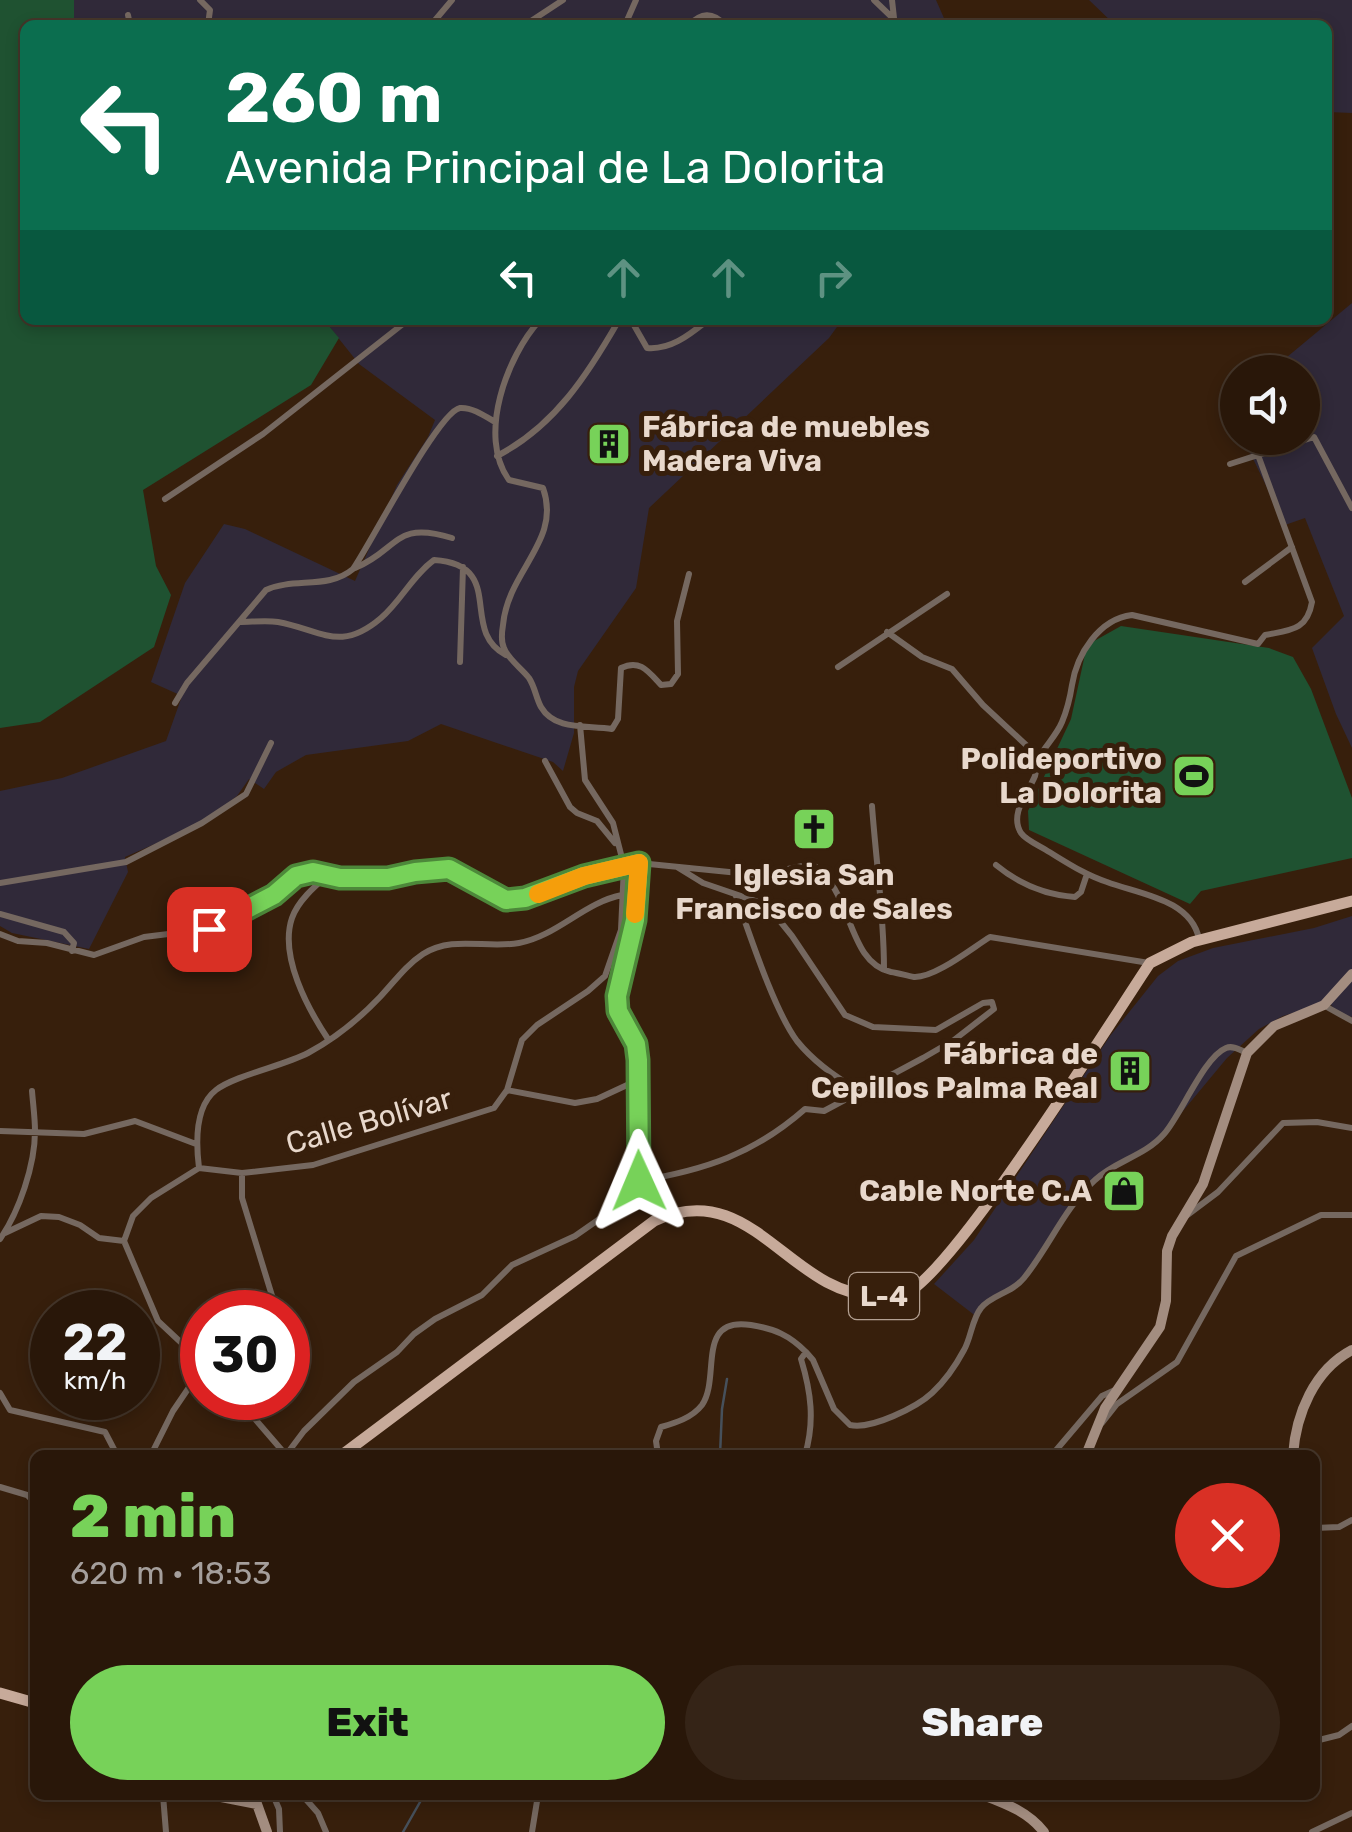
<!DOCTYPE html>
<html lang="en">
<head>
<meta charset="utf-8">
<style>
  :root { --surface:#291709; --page:#352417; --text:#f1f3f6; --muted:#a59f9c; --line:#45362a; --accent:#77d259 }
  body { margin:0; font-family:Rubik,sans-serif; background:var(--page); color:var(--text); height:100vh; display:flex; flex-direction:column; font-size:38px; white-space:nowrap }
  * { box-sizing:border-box; margin:0 }
  p { font-size:32px; color:var(--muted) }
  .icon { flex:none; width:55px; height:55px; fill:none; stroke:currentColor; stroke-width:2; stroke-linecap:round; stroke-linejoin:round }
  .map { position:relative; flex:1; overflow:hidden }
  .drawer { position:absolute; left:30px; top:1450px; width:1290px; height:350px; display:flex; flex-direction:column; background:var(--surface); border-radius:15px; box-shadow:0 5px 15px #0003,0 0 0 2px var(--line) }
  .drawer>* { flex:none }
  .guide { position:absolute; left:20px; top:20px; width:1312px; height:305px; border-radius:15px; box-shadow:0 5px 15px #0003,0 0 0 2px var(--line); background:#0b6e4f; color:#fff; overflow:hidden }
  .buttons { position:absolute; left:1220px; top:355px; display:grid; gap:20px }
  .buttons a { display:grid; place-items:center; width:100px; height:100px; border-radius:50%; background:var(--surface); box-shadow:0 5px 15px #0003,0 0 0 2px var(--line); font-size:50px }
  .speed { position:absolute; left:30px; top:1290px; display:flex; gap:20px; font-size:50px; font-weight:700; text-align:center }
  .speed>* { display:grid; place-content:center; width:130px; height:130px; border-radius:50%; background:var(--surface); box-shadow:0 5px 15px #0003,0 0 0 2px var(--line); line-height:1 }
  .speed small { font-size:25px; font-weight:400 }
  .speed .limit { border:15px solid #d22; background:#fff; color:#111 }
  .pin { position:absolute; display:grid; place-items:center; width:85px; height:85px; color:#fff; margin:-42px; border-radius:20px; box-shadow:0 5px 15px #0006 }
  .me { position:absolute; width:110px; margin:-55px; rotate:359deg; stroke-linejoin:round; filter:drop-shadow(0 0 8px #0008) }
  .turn { display:flex; align-items:center; gap:35px; height:210px; padding:0 40px; font-size:45px }
  .turn .icon { width:130px; height:130px; stroke-width:2.5 }
  .turn b { display:block; font-size:70px; line-height:85px }
  .lanes { display:flex; align-items:center; height:95px; padding:0 40px; background:#0003; justify-content:center; gap:50px; direction:ltr }
  .lanes .off { opacity:.35 }
  .round { display:grid; place-items:center; flex:none; width:105px; height:105px; border-radius:52px; background:var(--page) }
  .headline { display:flex; align-items:center; justify-content:space-between; height:170px; padding:0 40px }
  h1 { font-size:60px; font-weight:800; line-height:75px; color:var(--accent) }
  .cta { display:flex; gap:20px; margin-top:auto; padding:20px 40px }
  .cta a { flex:1; height:115px; border-radius:60px; background:var(--accent); color:#111; font-size:40px; font-weight:800; line-height:115px; text-align:center }
  .cta a+a { background:var(--page); color:var(--text) }
  .map>svg:first-child { display:block }
  .industrial { fill:#302939 }
  .green { fill:#1f5231 }
  .lines { fill:none; stroke-linecap:round; stroke-linejoin:round }
  .stream { stroke:#46505b; stroke-width:2.5 }
  .street { stroke:#756860; stroke-width:6 }
  .secondary { stroke:#a38d80; stroke-width:10 }
  .primary { stroke:#c7aa9a; stroke-width:11 }
  .route-casing { stroke:#4d883a; stroke-width:25 }
  .route { stroke:#77d259; stroke-width:18 }
  .slow { stroke:#f59e0b; stroke-width:18 }
  .labels { text-anchor:middle; stroke-width:10; stroke-linejoin:round; paint-order:stroke }
  .shield { fill:#371f0c; stroke:#b3a092; stroke-width:2.5 }
  .shield-label { font-size:28px; font-weight:bold; fill:#e8d8cc }
  .poi-label { font-size:30px; font-weight:bold; fill:#e8d8cc; stroke:#371f0c; text-anchor:end }
  .street-label { font-size:30px; fill:#e8d8cc; stroke:#371f0c }
</style>
</head>
<body>
<div class="map">
<svg width="1352" height="1832" viewBox="0 0 1352 1832">
  <rect width="100%" height="100%" fill="#371f0c"/>
  <path class="industrial" d="M 74,0 L 936,0 L 947,25 L 74,25 Z
    M 1089,0 L 1352,0 L 1352,113 L 1328,112 L 1328,25 L 1115,25 Z
    M 1352,303 L 1352,748 L 1336,714 L 1312,648 L 1344,616 L 1305,518 L 1285,525 L 1243,438 L 1302,438 L 1302,372 L 1265,372 L 1275,367 Z
    M 324,320 L 842,320 L 829,338 L 649,508 L 636,588 L 578,671 L 574,687 L 574,733 L 563,771 L 553,762 L 441,724 L 408,741 L 306,755 L 276,772 L 264,789 L 249,779 L 237,796 L 216,812 L 187,830 L 125,857 L 128,872 L 89,949 L 12,933 L 0,926 L 0,791 L 62,778 L 166,741 L 182,696 L 151,682 L 185,583 L 224,524 L 245,529 L 355,581 L 397,485 L 428,437 L 435,420 L 359,364 Z
    M 1352,916 L 1352,1017 L 1336,1012 L 1329,1002 L 1283,1016 L 1259,1029 L 1227,1058 L 1158,1141 L 1084,1189 L 1021,1282 L 985,1304 L 977,1317 L 934,1284 L 974,1240 L 1110,1036 L 1158,976 L 1178,961 L 1213,948 L 1314,928 Z"/>
  <path class="green" d="M 0,0 L 74,0 L 74,25 L 25,25 L 25,320 L 324,320 L 339,338 L 311,385 L 143,490 L 156,566 L 171,595 L 154,647 L 40,722 L 0,728 Z
    M 1121,626 L 1269,648 L 1293,657 L 1311,689 L 1352,798 L 1352,858 L 1201,891 L 1190,904 L 1029,830 L 1028,811 L 1071,719 L 1087,645 Z"/>
  <g class="lines">
    <path class="stream" d="M 720,1455 L 722,1409 L 727,1379
      M 403,1832 L 424,1795"/>
    <path class="street" d="M 200,0 L 210,10 L 208,25
      M 874,0 L 900,25
      M 892,0 L 894,18
      M 128,15 L 130,25
      M 431,25 L 452,0
      M 525,25 L 563,0
      M 625,25 L 636,0
      M 689,25 C 701,13 712,11 725,25
      M 540,320 C 507,356 477,436 509,480 L 543,488 C 562,541 508,570 503,625 C 502,631 501,642 504,648 C 508,659 521,668 529,678 C 535,687 536,698 541,707 C 555,731 587,725 612,729 L 618,719 L 621,668 C 640,659 648,671 661,685 L 671,684 L 678,674 L 677,621 L 689,574
      M 631,320 L 647,348 C 671,350 689,335 708,320
      M 497,456 C 555,426 588,374 619,320
      M 1230,464 L 1314,437 L 1352,508
      M 165,499 L 263,434 L 408,320
      M 355,568 C 399,550 393,520 452,538
      M 1245,582 L 1292,547
      M 239,622 C 252,622 266,620 278,622 C 322,630 340,653 381,618 C 401,601 412,576 434,560 C 508,565 458,630 506,655
      M 887,632 L 922,657 L 952,669 L 983,705 L 1039,757
      M 460,662 L 463,567
      M 838,667 L 947,594
      M 175,703 L 187,683 L 266,590 C 294,577 328,590 353,569 C 370,545 438,412 460,408 C 472,407 485,416 495,422
      M 545,761 L 570,807 L 577,813 L 597,821 L 615,843
      M 872,806 C 876,861 884,914 884,969
      M 996,865 C 1019,884 1046,895 1075,897 L 1081,892 L 1087,874
      M 328,875 C 314,887 298,901 292,918 C 279,956 308,1009 328,1039
      M 0,883 L 126,862 L 202,823 L 246,794 L 271,743
      M 736,896 C 750,935 774,1010 797,1041 C 814,1062 835,1077 858,1090
      M 0,914 L 64,932 L 74,943 L 72,951
      M 0,934 L 18,941 L 47,943 L 94,955 L 144,937 L 209,929 L 274,895 L 296,876 L 313,872 L 340,878 L 388,878 L 415,871 L 449,869 L 506,900 L 525,899 L 584,876 L 639,863 L 759,875 L 812,864 C 854,891 846,962 891,972 C 899,973 907,976 914,977 C 935,978 972,948 990,937 L 1149,963
      M 1199,939 C 1191,899 1139,894 1107,882 C 1085,875 1066,862 1046,850 C 1038,845 1026,840 1021,833 C 1009,814 1028,793 1035,776 C 1037,768 1037,761 1041,754 C 1048,743 1057,734 1062,722 C 1067,710 1070,698 1072,685 C 1077,654 1099,619 1132,615 L 1258,644 L 1265,635 C 1290,630 1307,631 1312,602 L 1258,455
      M 1325,1006 L 1352,1021
      M 507,1090 L 575,1103 L 597,1099 L 640,1079
      M 0,1131 L 84,1134 L 135,1121 L 196,1144
      M 199,1168 C 196,1144 194,1107 216,1090 C 236,1075 283,1066 308,1053 C 334,1039 360,1018 380,997 C 395,981 405,966 423,954 C 453,935 486,949 519,943 C 557,936 585,902 622,895
      M 242,1173 L 242,1198 L 277,1312
      M 639,1181 C 705,1170 754,1154 805,1109 L 824,1111 L 923,1058 L 954,1040 L 994,1009 L 992,1002 L 983,1003 L 936,1030 L 873,1027 L 845,1015 L 792,936 L 767,905 L 703,883 L 677,867
      M 1186,1216 L 1218,1192 L 1283,1123 L 1317,1122 L 1352,1128
      M 5,1233 L 41,1216 L 59,1217 L 80,1225 L 99,1238 L 124,1241
      M 0,1239 C 19,1212 35,1165 35,1131 C 35,1118 33,1104 32,1091
      M 0,1393 L 10,1410 L 105,1432 L 117,1455
      M 237,1398 L 286,1455
      M 1102,1423 L 1117,1404 L 1177,1362 L 1236,1256 L 1321,1215 L 1352,1215
      M 151,1455 L 173,1411 L 192,1383 L 197,1367 L 189,1350 L 158,1321 L 124,1241 L 133,1216 L 151,1198 L 199,1168 L 242,1173 L 313,1165 L 494,1108 L 507,1090 L 522,1040 L 537,1025 L 588,991 L 605,976 L 621,930 L 624,866 L 613,823 L 585,780 L 580,725
      M 286,1455 L 304,1431 L 354,1382 L 397,1352 L 414,1334 L 435,1319 L 482,1295 L 512,1265 L 575,1236 L 618,1206 L 639,1181 L 639,1060 L 636,1044 L 617,1011 L 617,995 L 635,920 L 639,863
      M 658,1455 L 656,1441 L 661,1427 C 675,1423 692,1418 702,1405 C 721,1378 695,1316 751,1325 C 775,1329 789,1335 806,1352
      M 805,1455 C 815,1421 811,1392 801,1359 L 806,1352 L 813,1360 L 834,1409 L 850,1425 C 871,1430 917,1407 932,1393 C 945,1381 956,1365 964,1350 C 971,1338 972,1319 981,1308 C 991,1295 1012,1293 1024,1278 C 1049,1247 1065,1207 1095,1180 C 1115,1161 1145,1156 1164,1134 C 1181,1115 1204,1057 1226,1048 C 1233,1045 1240,1050 1247,1053
      M 1052,1455 L 1102,1396 L 1115,1390
      M 0,1487 L 27,1495 L 35,1503
      M 1315,1528 L 1339,1527 L 1352,1520
      M 1315,1741 L 1339,1735 L 1352,1726
      M 163,1795 L 166,1832
      M 273,1795 L 279,1809 L 280,1832
      M 302,1795 L 318,1813 L 326,1832
      M 532,1832 L 538,1795
      M 1312,1832 L 1352,1813"/>
    <path class="secondary" d="M 1086,1455 L 1105,1408 L 1160,1327 L 1166,1301 L 1167,1251 L 1172,1236 L 1203,1184 L 1247,1053 L 1274,1026 L 1324,1005 L 1352,974
      M 1293,1455 C 1296,1414 1314,1370 1352,1350
      M 211,1795 L 257,1804 L 267,1832
      M 983,1795 C 1007,1804 1028,1812 1044,1832"/>
    <path class="primary" d="M 342,1455 L 654,1221 C 752,1175 789,1296 878,1296 C 885,1296 894,1297 901,1296 C 948,1283 1113,1018 1150,963 L 1192,942 L 1352,901
      M 0,1693 L 35,1703"/>
  </g>
  <g class="lines">
    <defs>
      <path id="route" d="M 209,929 L 274,895 L 296,876 L 313,872 L 340,878 L 388,878 L 415,872 L 449,869 L 506,900 L 525,898 L 584,876 L 639,863 L 635,920 L 617,996 L 618,1011 L 636,1044 L 638,1060 L 639,1181"/>
    </defs>
    <use href="#route" class="route-casing"/>
    <use href="#route" class="route"/>
    <path class="slow" d="M 538,894 L 584,876 L 639,863 L 635,914"/>
  </g>
  <defs>
    <symbol id="building-square" viewBox="-11 -11 22 22"><rect x="-9" y="-9" width="18" height="18" rx="4" fill="#77d259" stroke="#371f0c"/><path d="M-4-6H4V6H1V3H-1V6H-4ZM-2.5-4.3h1.7v1.8h-1.7ZM.8-4.3h1.7v1.8H.8ZM-2.5-1h1.7V.8h-1.7ZM.8-1h1.7V.8H.8Z" fill="#111"/></symbol>
    <symbol id="stadium-square" viewBox="-11 -11 22 22"><rect x="-9" y="-9" width="18" height="18" rx="4" fill="#77d259" stroke="#371f0c"/><path d="M0-5a6.5 5 0 1 0 0 10a6.5 5 0 1 0 0-10ZM-3.5-1.8h7v3.6h-7Z" fill="#111"/></symbol>
    <symbol id="church-square" viewBox="-11 -11 22 22"><rect x="-9" y="-9" width="18" height="18" rx="4" fill="#77d259" stroke="#371f0c"/><path d="M-1.2-6h2.4v3.5h3.3v2.4h-3.3V6h-2.4V-.1h-3.3v-2.4h3.3Z" fill="#111"/></symbol>
    <symbol id="shop-square" viewBox="-11 -11 22 22"><rect x="-9" y="-9" width="18" height="18" rx="4" fill="#77d259" stroke="#371f0c"/><path d="M-5-2.5h2.3a2.7 3.5 0 0 1 5.4 0H5L5.5 6h-11ZM-1.5-2.5h3a1.5 2.3 0 0 0-3 0Z" fill="#111"/></symbol>
  </defs>
  <g fill-rule="evenodd">
    <use href="#building-square" x="584" y="419" width="50" height="50"/>
    <use href="#stadium-square" x="1169" y="751" width="50" height="50"/>
    <use href="#church-square" x="789" y="804" width="50" height="50"/>
    <use href="#building-square" x="1105" y="1046" width="50" height="50"/>
    <use href="#shop-square" x="1099" y="1166" width="50" height="50"/>
  </g>
  <g class="labels">
    <rect class="shield" x="849" y="1273" width="70" height="46" rx="8"/>
    <g class="shield-label">
      <text x="884" y="1306">L-4</text>
    </g>
    <g class="poi-label">
      <text x="642" y="437" text-anchor="start">Fábrica de muebles<tspan x="642" dy="34">Madera Viva</tspan></text>
      <text x="1162" y="769">Polideportivo<tspan x="1162" dy="34">La Dolorita</tspan></text>
      <text x="814" y="885" text-anchor="middle">Iglesia San<tspan x="814" dy="34">Francisco de Sales</tspan></text>
      <text x="1098" y="1064">Fábrica de<tspan x="1098" dy="34">Cepillos Palma Real</tspan></text>
      <text x="1092" y="1201">Cable Norte C.A</text>
    </g>
    <g class="street-label">
      <text transform="translate(369 1121) rotate(-16)" y="10">Calle Bolívar</text>
    </g>
  </g>
</svg>
<div class="buttons">
<a><svg class="icon" aria-label="sound" viewBox="0 0 24 24"><path d="M4 9h4l5-4v14l-5-4H4zM17 9q2 3 0 6"/></svg></a>
</div>
<div class="speed"><div>22<small>km/h</small></div><div class="limit">30</div></div>
<div class="pin" style="left:209px;top:929px;background:#d93025"><svg class="icon" aria-label="arrive" viewBox="0 0 24 24"><path d="M6 21V4h12l-3 4 3 4H6"/></svg></div>
<svg class="me" style="left:639px;top:1181px" viewBox="-20 -20 40 40"><path d="M0-17L14 15 0 8-14 15z" fill="#77d259" stroke="#fff" stroke-width="4"/></svg>
<div class="guide">
<div class="turn"><svg class="icon" aria-label="left" viewBox="0 0 24 24"><path d="M17 20v-9H6M10 6l-5 5 5 5"/></svg><div><b>260 m</b>Avenida Principal de La Dolorita</div></div>
<div class="lanes"><svg class="icon" aria-label="left" viewBox="0 0 24 24"><path d="M17 20v-9H6M10 6l-5 5 5 5"/></svg><svg class="icon off" aria-label="ahead" viewBox="0 0 24 24"><path d="M12 20V5M6 11l6-6 6 6"/></svg><svg class="icon off" aria-label="ahead" viewBox="0 0 24 24"><path d="M12 20V5M6 11l6-6 6 6"/></svg><svg class="icon off" aria-label="right" viewBox="0 0 24 24"><path d="M7 20v-9h11M14 6l5 5-5 5"/></svg></div>
</div>
<section class="drawer">
<div class="headline"><div><h1>2 min</h1><p>620 m · 18:53</p></div><a class="round" style="background:#d93025;color:#fff"><svg class="icon" aria-label="close" viewBox="0 0 24 24"><path d="M6 6l12 12M18 6L6 18"/></svg></a></div>
<div class="cta"><a>Exit</a><a>Share</a></div>
</section>
</div>
</body>
</html>
